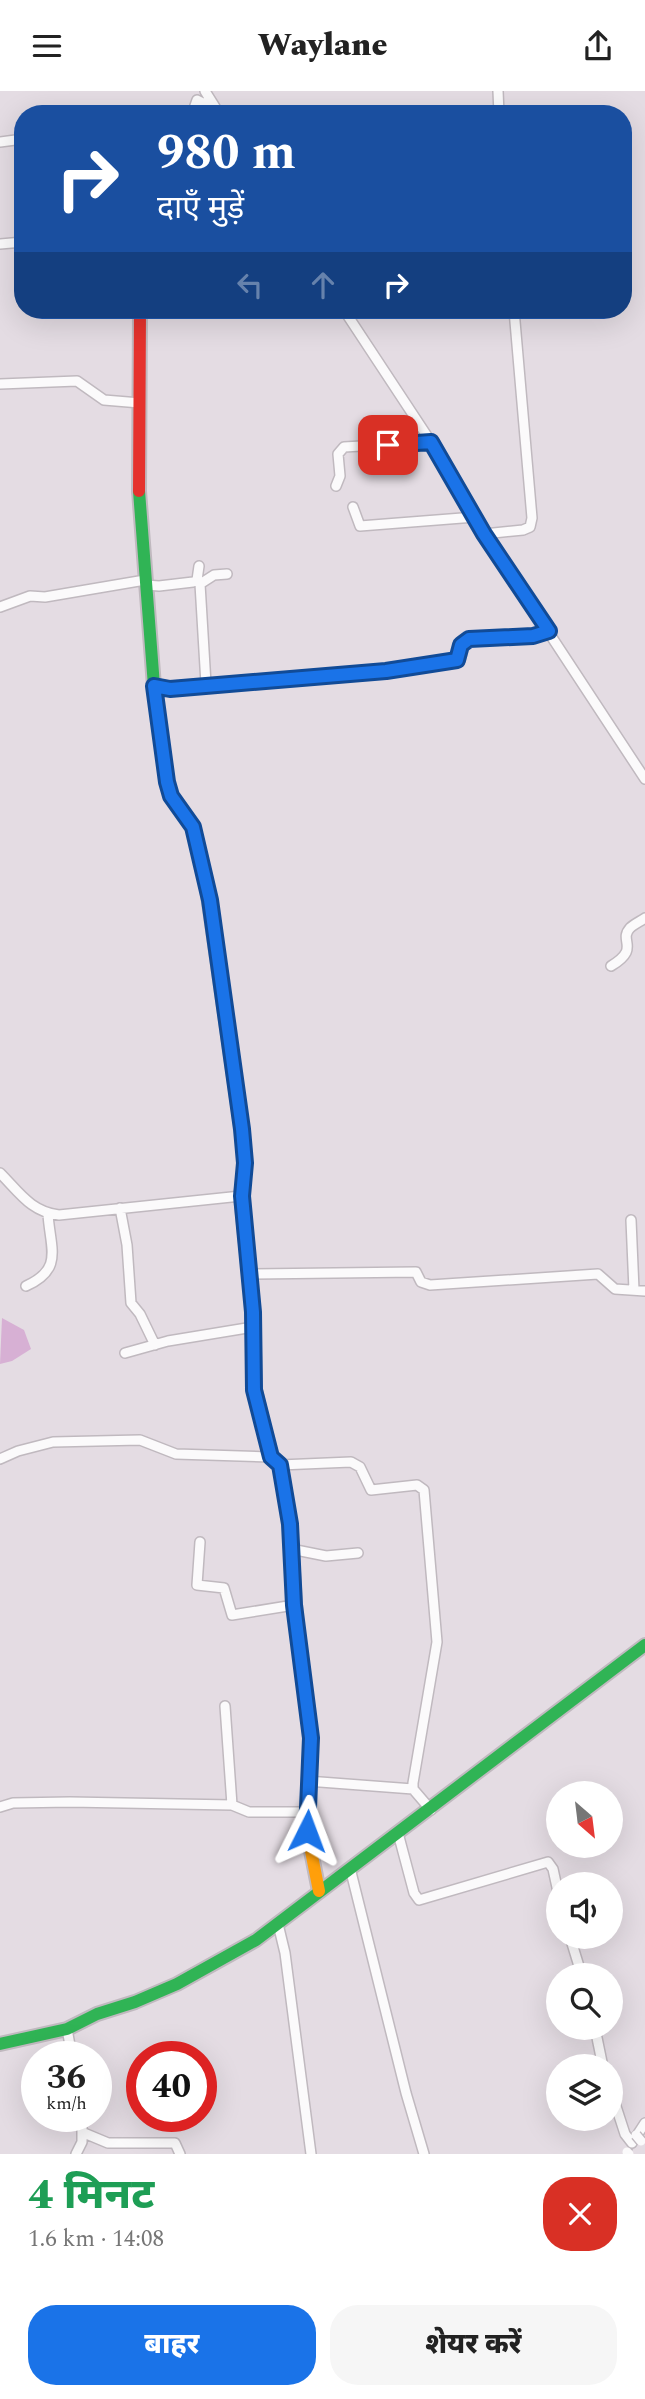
<!DOCTYPE html>
<html lang="hi">
<head>
<meta charset="utf-8">
<style>
  :root { --surface:#fff; --page:#f6f6f6; --text:#222; --muted:#767676; --accent:#1a73e8 }
  body { margin:0; font-family:Spectral,"Noto Sans Devanagari",serif; background:var(--page); color:var(--text); height:100vh; display:flex; flex-direction:column; font-size:26px; white-space:nowrap }
  * { box-sizing:border-box; margin:0 }
  p { font-size:23px; color:var(--muted) }
  .icon { flex:none; width:38px; height:38px; fill:none; stroke:currentColor; stroke-width:2; stroke-linecap:round; stroke-linejoin:round }
  .map { position:relative; height:2063px; overflow:hidden }
  .drawer { display:flex; flex-direction:column; background:var(--surface); flex:1 }
  .drawer>* { flex:none }
  .guide { position:absolute; left:14px; top:14px; width:618px; height:214px; border-radius:28px; box-shadow:0 7px 28px #0002; background:#1a4fa0; color:#fff; overflow:hidden }
  .needle { width:46px; rotate:152deg }
  .controls { position:absolute; left:546px; top:1690px; display:grid; gap:14px }
  .controls a { display:grid; place-items:center; width:77px; height:77px; border-radius:50%; background:var(--surface); box-shadow:0 7px 28px #0002; font-size:35px }
  .speed { position:absolute; left:21px; top:1950px; display:flex; gap:14px; font-size:35px; font-weight:700; text-align:center }
  .speed>* { display:grid; place-content:center; width:91px; height:91px; border-radius:50%; background:var(--surface); box-shadow:0 7px 28px #0002; line-height:1 }
  .speed small { font-size:18px; font-weight:400 }
  .speed .limit { border:10px solid #d22; background:#fff; color:#111 }
  .pin { position:absolute; display:grid; place-items:center; width:60px; height:60px; color:#fff; margin:-30px; border-radius:14px; box-shadow:0 4px 10px #0006 }
  .me { position:absolute; width:77px; margin:-38px; rotate:3deg; stroke-linejoin:round; filter:drop-shadow(0 0 5px #0008) }
  .turn { display:flex; align-items:center; gap:24px; height:147px; padding:0 28px; font-size:32px }
  .turn .icon { width:91px; height:91px; stroke-width:2.5 }
  .turn b { display:block; font-size:49px; line-height:60px }
  .lanes { display:flex; align-items:center; height:66px; padding:0 28px; background:#0003; justify-content:center; gap:35px; direction:ltr }
  .lanes .off { opacity:.35 }
  .round { display:grid; place-items:center; flex:none; width:74px; height:74px; border-radius:28px; background:var(--page) }
  .summary { display:flex; align-items:center; justify-content:space-between; height:119px; padding:0 28px }
  h1 { font-size:42px; font-weight:800; line-height:52px; color:#1e9e55 }
  .primary-button { display:flex; gap:14px; margin-top:auto; padding:14px 28px }
  .primary-button a { flex:1; height:80px; border-radius:28px; background:var(--accent); color:#fff; font-size:28px; font-weight:800; line-height:80px; text-align:center }
  .primary-button a+a { background:var(--page); color:var(--text) }
  header { display:flex; justify-content:space-between; align-items:center; height:91px; padding:0 28px; background:var(--surface); font-size:32px; font-weight:800 }
  .map>svg:first-child { display:block }
  .water { fill:#d7b0d4 }
  .lines { fill:none; stroke-linecap:round; stroke-linejoin:round }
  .street-casing { stroke:#c0b9bf; stroke-width:12 }
  .fast-casing { stroke:#c0b9bf; stroke-width:16 }
  .slow-casing { stroke:#c0b9bf; stroke-width:16 }
  .jam-casing { stroke:#c0b9bf; stroke-width:16 }
  .street { stroke:#fbfafb; stroke-width:9 }
  .fast { stroke:#30b455; stroke-width:12 }
  .slow { stroke:#ff9f0a; stroke-width:12 }
  .jam { stroke:#e5322d; stroke-width:12 }
  .street-bridge-casing { stroke:#c0b9bf; stroke-width:12; stroke-linecap:butt }
  .street-bridge { stroke:#fbfafb; stroke-width:9 }
  .route-casing { stroke:#114b97; stroke-width:18 }
  .route { stroke:#1a73e8; stroke-width:12 }
</style>
</head>
<body>
<header><svg class="icon" aria-label="menu" viewBox="0 0 24 24"><path d="M4 6h16M4 12h16M4 18h16"/></svg>Waylane<svg class="icon" aria-label="share" viewBox="0 0 24 24"><path d="M12 15V3M7 8l5-5 5 5M5 13v7h14v-7"/></svg></header>
<div class="map">
<svg width="645" height="2063" viewBox="0 0 645 2063">
  <rect width="100%" height="100%" fill="#e4dce3"/>
  <path class="water" d="M 2,1227 L 24,1239 L 31,1258 L 12,1270 L 0,1273 Z"/>
  <g class="lines">
    <defs>
      <path id="street" d="M 205,0 L 215,16
        M 498,0 L 499,23
        M 192,23 L 197,9 L 217,19
        M 0,51 L 23,48
        M 0,153 L 23,151
        M 344,219 L 431,351 L 484,443 L 645,688
        M 0,293 L 77,290 L 104,309 L 140,312
        M 336,395 L 340,385 L 338,363 L 344,356 L 431,351
        M 353,416 L 360,435 L 475,426
        M 484,443 L 523,439 L 530,436 L 532,427 L 514,219
        M 146,494 L 159,495 L 193,491 L 197,489 L 199,475
        M 0,516 L 30,505 L 45,506 L 145,489
        M 206,593 L 200,493 L 214,484 L 227,483
        M 611,875 C 641,857 618,850 630,837 C 634,833 641,830 645,827
        M 0,1082 C 19,1101 31,1121 59,1124 L 241,1105
        M 120,1117 L 127,1154 L 131,1212 L 140,1223 L 155,1254
        M 631,1129 L 634,1199
        M 247,1183 L 416,1181 L 421,1191 L 430,1194 L 598,1183 L 615,1198 L 645,1200
        M 26,1195 C 64,1178 50,1157 48,1123
        M 125,1262 L 168,1250 L 253,1236
        M 0,1368 L 18,1360 L 53,1351 L 140,1349 L 176,1363 L 271,1366
        M 280,1374 L 351,1371 L 360,1376 L 371,1399 L 417,1394 L 424,1399 L 437,1551 L 413,1692 L 413,1698 L 431,1719
        M 200,1451 L 197,1494 L 224,1497 L 232,1524 L 294,1514
        M 291,1458 L 326,1465 L 358,1462
        M 225,1615 L 232,1714
        M 307,1690 L 413,1698
        M 0,1716 L 13,1712 L 70,1711 L 232,1714 L 249,1721 L 309,1721
        M 398,1742 L 414,1802 L 419,1809 L 548,1771 L 553,1778 L 558,1801
        M 350,1777 L 406,2002 L 424,2063
        M 278,1833 L 285,1862 L 311,2063
        M 570,1846 L 582,1885
        M 595,1937 L 603,1976
        M 67,1938 L 72,1965
        M 611,2000 L 625,2043 L 632,2052
        M 84,2042 L 108,2052 L 175,2052 L 180,2063
        M 634,2049 L 645,2032
        M 76,2063 L 82,2051 L 82,2025"/>
      <path id="fast" d="M 139,400 L 154,595 L 170,598 L 386,580 L 458,569 L 463,551 L 469,548 L 533,545 L 549,540
        M 244,1056 L 245,1072 L 241,1105 L 253,1221 L 255,1299 L 271,1366 L 280,1374 L 290,1433 L 296,1529
        M 0,1953 L 67,1938 L 97,1923 L 135,1911 L 177,1893 L 256,1849 L 645,1554"/>
      <path id="slow" d="M 154,595 L 167,691 L 171,705 L 193,736 L 206,790 L 244,1056
        M 296,1529 L 311,1647 L 307,1740 L 319,1800"/>
      <path id="jam" d="M 139,400 L 140,219"/>
    </defs>
    <use href="#street" class="street-casing"/>
    <use href="#fast" class="fast-casing"/>
    <use href="#slow" class="slow-casing"/>
    <use href="#jam" class="jam-casing"/>
    <use href="#street" class="street"/>
    <use href="#fast" class="fast"/>
    <use href="#slow" class="slow"/>
    <use href="#jam" class="jam"/>
    <defs>
      <path id="street-bridge" d="M 636,2044 L 641,2050
        M 627,2061 L 629,2063"/>
    </defs>
    <use href="#street-bridge" class="street-bridge-casing"/>
    <use href="#street-bridge" class="street-bridge"/>
  </g>
  <g class="lines">
    <defs>
      <path id="route" d="M 307,1740 L 311,1647 L 294,1514 L 290,1433 L 280,1374 L 271,1366 L 254,1299 L 253,1221 L 242,1105 L 245,1072 L 242,1038 L 210,809 L 193,736 L 171,705 L 167,691 L 154,595 L 170,598 L 386,580 L 457,569 L 461,554 L 469,548 L 533,545 L 549,540 L 484,443 L 431,351 L 388,354"/>
    </defs>
    <use href="#route" class="route-casing"/>
    <use href="#route" class="route"/>
  </g>
</svg>
<div class="controls">
<a><svg class="needle" viewBox="-14 -14 28 28"><path d="M0-13l5 13h-10z" fill="#e53935"/><path d="M0 13l5-13h-10z" fill="#767676"/></svg></a>
<a><svg class="icon" aria-label="sound" viewBox="0 0 24 24"><path d="M4 9h4l5-4v14l-5-4H4zM17 9q2 3 0 6"/></svg></a>
<a><svg class="icon" aria-label="search" viewBox="0 0 24 24"><circle cx="10" cy="10" r="6"/><path d="M15 15l6 6"/></svg></a>
<a><svg class="icon" aria-label="layers" viewBox="0 0 24 24"><path d="M12 4l9 5-9 5-9-5zM3 14l9 5 9-5"/></svg></a>
</div>
<div class="speed"><div>36<small>km/h</small></div><div class="limit">40</div></div>
<div class="pin" style="left:388px;top:354px;background:#d93025"><svg class="icon" aria-label="arrive" viewBox="0 0 24 24"><path d="M6 21V4h12l-3 4 3 4H6"/></svg></div>
<svg class="me" style="left:307px;top:1740px" viewBox="-20 -20 40 40"><path d="M0-17L14 15 0 8-14 15z" fill="#1a73e8" stroke="#fff" stroke-width="4"/></svg>
<div class="guide">
<div class="turn"><svg class="icon" aria-label="right" viewBox="0 0 24 24"><path d="M7 20v-9h11M14 6l5 5-5 5"/></svg><div><b>980 m</b>दाएँ मुड़ें</div></div>
<div class="lanes"><svg class="icon off" aria-label="left" viewBox="0 0 24 24"><path d="M17 20v-9H6M10 6l-5 5 5 5"/></svg><svg class="icon off" aria-label="ahead" viewBox="0 0 24 24"><path d="M12 20V5M6 11l6-6 6 6"/></svg><svg class="icon" aria-label="right" viewBox="0 0 24 24"><path d="M7 20v-9h11M14 6l5 5-5 5"/></svg></div>
</div>
</div>
<section class="drawer">
<div class="summary"><div><h1>4 मिनट</h1><p>1.6 km · 14:08</p></div><a class="round" style="background:#d93025;color:#fff"><svg class="icon" aria-label="close" viewBox="0 0 24 24"><path d="M6 6l12 12M18 6L6 18"/></svg></a></div>
<div class="primary-button"><a>बाहर</a><a>शेयर करें</a></div>
</section>
</body>
</html>
